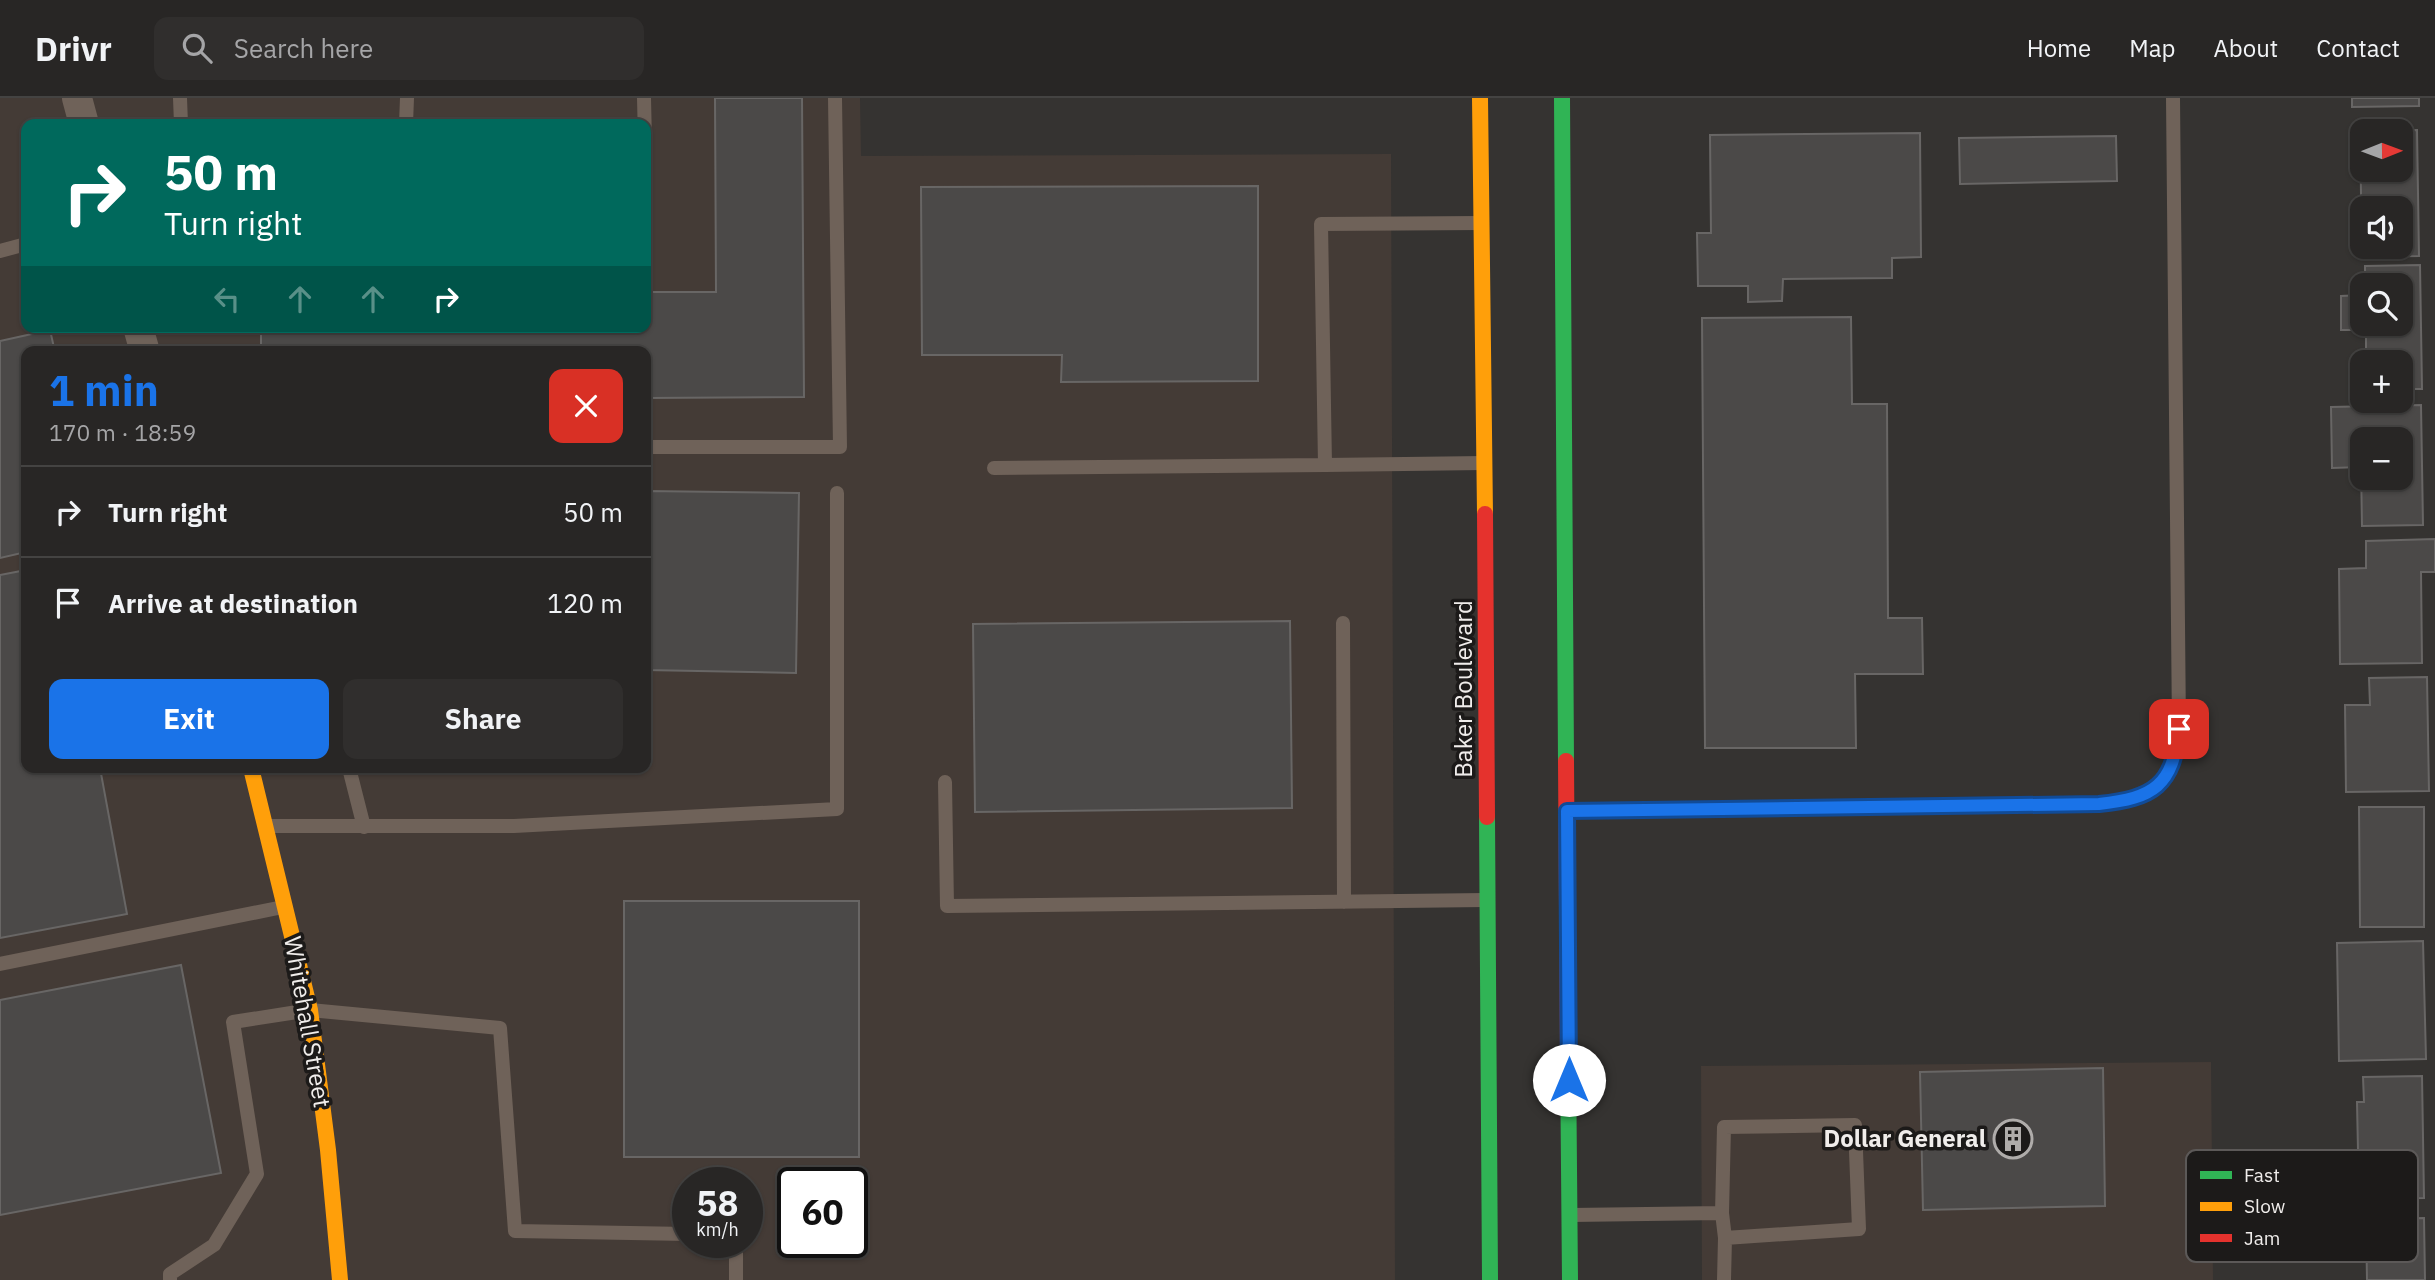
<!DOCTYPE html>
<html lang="en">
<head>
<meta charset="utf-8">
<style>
  :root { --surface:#282625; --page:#302e2d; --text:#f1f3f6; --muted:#a5a5a7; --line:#444342; --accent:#1a73e8 }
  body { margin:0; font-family:"IBM Plex Sans",sans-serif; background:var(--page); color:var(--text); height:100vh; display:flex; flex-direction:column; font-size:26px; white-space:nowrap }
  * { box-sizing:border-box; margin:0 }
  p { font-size:23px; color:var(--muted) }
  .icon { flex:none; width:38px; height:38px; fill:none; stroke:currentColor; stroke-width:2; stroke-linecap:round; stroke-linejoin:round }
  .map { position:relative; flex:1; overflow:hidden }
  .details { position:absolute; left:21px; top:248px; width:630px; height:427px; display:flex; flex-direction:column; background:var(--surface); border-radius:14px; box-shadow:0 2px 5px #0004,0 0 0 2px var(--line) }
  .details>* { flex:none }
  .guide { position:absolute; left:21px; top:21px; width:630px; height:214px; border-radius:14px; box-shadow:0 2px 5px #0004,0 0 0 2px var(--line); background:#00695c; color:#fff; overflow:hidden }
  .needle { width:46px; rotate:89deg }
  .fabs { position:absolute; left:2350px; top:21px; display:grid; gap:14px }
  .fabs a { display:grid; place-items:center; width:63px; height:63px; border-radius:14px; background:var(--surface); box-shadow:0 2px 5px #0004,0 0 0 2px var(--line); font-size:35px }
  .speed { position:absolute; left:672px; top:1069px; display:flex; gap:14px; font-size:35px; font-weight:700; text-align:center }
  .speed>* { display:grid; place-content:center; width:91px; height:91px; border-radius:50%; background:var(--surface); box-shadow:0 2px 5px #0004,0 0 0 2px var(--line); line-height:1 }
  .speed small { font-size:18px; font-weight:400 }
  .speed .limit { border:4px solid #111; border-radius:10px; background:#fff; color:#111 }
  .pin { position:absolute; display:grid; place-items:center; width:60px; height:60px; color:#fff; margin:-30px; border-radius:14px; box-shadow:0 4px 10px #0006 }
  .me { position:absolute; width:77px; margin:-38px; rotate:0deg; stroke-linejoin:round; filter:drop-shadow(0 0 5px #0008) }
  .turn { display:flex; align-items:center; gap:24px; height:147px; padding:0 28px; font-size:32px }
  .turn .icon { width:91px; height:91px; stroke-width:2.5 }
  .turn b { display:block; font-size:49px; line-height:60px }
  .lanes { display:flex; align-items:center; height:66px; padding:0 28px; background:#0003; justify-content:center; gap:35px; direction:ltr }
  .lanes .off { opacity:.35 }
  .round { display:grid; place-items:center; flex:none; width:74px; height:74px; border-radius:14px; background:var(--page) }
  .summary { display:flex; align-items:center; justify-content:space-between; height:119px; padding:0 28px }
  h1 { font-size:42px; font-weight:700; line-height:52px; color:var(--accent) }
  .cta { display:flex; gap:14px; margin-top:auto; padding:14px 28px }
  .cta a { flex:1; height:80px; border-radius:14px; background:var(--accent); color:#fff; font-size:28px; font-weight:700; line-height:80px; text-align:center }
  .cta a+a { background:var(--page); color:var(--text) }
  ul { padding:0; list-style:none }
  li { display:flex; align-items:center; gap:21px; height:91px; padding:0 28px; border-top:2px solid var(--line) }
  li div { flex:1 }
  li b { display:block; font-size:26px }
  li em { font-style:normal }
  header { display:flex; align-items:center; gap:42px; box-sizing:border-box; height:98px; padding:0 35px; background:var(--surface); border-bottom:2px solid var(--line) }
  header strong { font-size:33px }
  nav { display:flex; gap:38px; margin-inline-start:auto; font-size:24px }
  .search { width:490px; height:63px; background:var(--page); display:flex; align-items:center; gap:18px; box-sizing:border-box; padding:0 24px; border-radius:14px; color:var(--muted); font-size:26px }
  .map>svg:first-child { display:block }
  .built { fill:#443b36; fill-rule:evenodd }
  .building { fill:#4b4948; stroke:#686665; stroke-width:2; fill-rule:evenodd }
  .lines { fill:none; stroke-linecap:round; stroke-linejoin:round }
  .lane { stroke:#6f6259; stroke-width:14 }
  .street { stroke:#6f6259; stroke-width:30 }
  .fast { stroke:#30b455; stroke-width:16 }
  .slow { stroke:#ff9f0a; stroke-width:16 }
  .jam { stroke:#e5322d; stroke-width:16 }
  .route-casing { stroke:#114b97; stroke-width:18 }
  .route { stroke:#1a73e8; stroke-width:12 }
  .labels { text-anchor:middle; stroke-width:7; stroke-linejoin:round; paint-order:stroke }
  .street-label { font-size:24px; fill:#f0edeb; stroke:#1c1a19 }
  .poi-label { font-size:24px; font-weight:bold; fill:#f0edeb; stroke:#1c1a19; text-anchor:end }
  .key { fill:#1c1a19; stroke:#5c5958; stroke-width:2 }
  .key-label { font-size:19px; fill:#f0edeb }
</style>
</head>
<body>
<header>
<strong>Drivr</strong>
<div class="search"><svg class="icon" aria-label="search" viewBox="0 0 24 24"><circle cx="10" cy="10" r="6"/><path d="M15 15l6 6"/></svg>Search here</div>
<nav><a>Home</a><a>Map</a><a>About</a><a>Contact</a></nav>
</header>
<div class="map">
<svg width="2435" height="1182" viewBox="0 0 2435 1182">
  <rect width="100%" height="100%" fill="#353331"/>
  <path class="built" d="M 0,0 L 860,0 L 861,58 L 1391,56 L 1395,1182 L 0,1182 ZM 26,26 L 646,26 L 646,229 L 26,229 ZM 26,254 L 646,254 L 646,670 L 26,670 ZM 688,1085 L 747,1085 L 747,1144 L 688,1144 ZM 793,1085 L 852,1085 L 852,1144 L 793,1144 Z
    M 2211,964 L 2213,1182 L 1702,1182 L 1701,968 Z"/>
  <path class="building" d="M 715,0 L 802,0 L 804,299 L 646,300 L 646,254 L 261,254 L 261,229 L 646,229 L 646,194 L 716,194 Z
    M 2352,0 L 2419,0 L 2419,8 L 2352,9 Z
    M 2417,32 L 2419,158 L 2362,159 L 2360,33 L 2362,33 L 2362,72 L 2401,72 L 2401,33 L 2372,33 ZM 2362,110 L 2401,110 L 2401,149 L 2362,149 Z
    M 1920,35 L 1921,159 L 1892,160 L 1892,180 L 1783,181 L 1782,203 L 1748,204 L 1748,188 L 1698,188 L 1697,135 L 1711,135 L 1710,37 Z
    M 2116,38 L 2117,83 L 1960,86 L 1959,40 Z
    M 1258,88 L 1258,283 L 1061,284 L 1062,257 L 922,257 L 921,89 Z
    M 2420,167 L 2422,291 L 2401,291 L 2401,264 L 2366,264 L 2366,232 L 2341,232 L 2341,198 L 2362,197 L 2362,226 L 2401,226 L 2401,187 L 2365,187 L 2365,168 Z
    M 1851,219 L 1852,306 L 1887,306 L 1888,520 L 1922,520 L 1923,576 L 1855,576 L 1856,650 L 1705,650 L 1702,220 Z
    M 50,232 L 55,254 L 26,254 L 26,454 L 0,460 L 0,243 Z
    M 2421,307 L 2423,427 L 2362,428 L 2361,369 L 2332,370 L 2331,309 ZM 2362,341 L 2401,341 L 2401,380 L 2362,380 Z
    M 646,393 L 799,395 L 796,575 L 646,572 Z
    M 2435,441 L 2435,474 L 2421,474 L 2422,565 L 2340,566 L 2339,471 L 2366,470 L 2366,443 Z
    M 26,472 L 26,670 L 100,670 L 127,816 L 0,840 L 0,477 Z
    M 1290,523 L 1292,710 L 975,714 L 973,526 Z
    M 2427,579 L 2429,693 L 2346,694 L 2345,607 L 2370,607 L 2369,580 Z
    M 2359,709 L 2424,709 L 2424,829 L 2360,829 Z
    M 624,803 L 859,803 L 859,1059 L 624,1059 Z
    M 2423,843 L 2426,961 L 2339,963 L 2337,845 Z
    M 181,867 L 221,1075 L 0,1117 L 0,902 Z
    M 2103,970 L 2105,1108 L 1923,1112 L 1920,974 Z
    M 2422,978 L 2424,1100 L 2359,1101 L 2357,1004 L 2364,1004 L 2363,979 Z
    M 2424,1120 L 2425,1182 L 2367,1182 L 2366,1121 Z"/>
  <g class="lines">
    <path class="lane" d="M 180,0 L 181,26
      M 644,0 L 646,86
      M 406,26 L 407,0
      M 1482,125 L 1321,126 L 1325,367 L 1484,365
      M 0,153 L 26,146
      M 646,349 L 840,349 L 835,0
      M 994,370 L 1325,367
      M 1343,525 L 1344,804
      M 349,670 L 364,729
      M 945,684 L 947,808 L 1486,802
      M 1568,713 L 2099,707 C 2153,700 2173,688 2179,631 L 2173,0
      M 266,728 L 514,728 L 837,711 L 837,395
      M 0,866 L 283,809
      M 1722,1115 L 1724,1029 L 1855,1027 L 1859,1131 L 1725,1140
      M 1571,1117 L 1722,1115 L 1725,1140 L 1724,1182
      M 170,1182 L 170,1176 L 214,1147 L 257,1076 L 233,924 L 310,912 L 500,930 L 515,1133 L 688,1136
      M 736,1182 L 736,1144"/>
    <path class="street" d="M 77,0 L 84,26
      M 138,229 L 145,254"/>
    <path class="fast" d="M 1562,0 L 1566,663
      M 1487,719 L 1490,1182
      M 1568,957 L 1570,1182"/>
    <path class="slow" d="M 1480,0 L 1485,416
      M 251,670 L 310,912 L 328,1052 L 340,1182"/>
    <path class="jam" d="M 1485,416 L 1487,719
      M 1566,663 L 1568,957"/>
  </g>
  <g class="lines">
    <defs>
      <path id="route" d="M 1569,982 L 1567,713 L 2099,706 C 2154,700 2173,688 2179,631"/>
    </defs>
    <use href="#route" class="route-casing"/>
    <use href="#route" class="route"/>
  </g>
  <defs>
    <symbol id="building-ring" viewBox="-11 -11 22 22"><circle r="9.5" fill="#1c1a19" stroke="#afacaa" stroke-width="1.5"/><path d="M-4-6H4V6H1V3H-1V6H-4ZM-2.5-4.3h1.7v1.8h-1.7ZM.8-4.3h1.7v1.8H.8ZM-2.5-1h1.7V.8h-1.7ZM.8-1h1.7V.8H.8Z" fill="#afacaa"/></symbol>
  </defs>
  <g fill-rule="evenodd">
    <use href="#building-ring" x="1991" y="1019" width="44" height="44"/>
  </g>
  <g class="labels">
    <g class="street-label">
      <text transform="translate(1464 591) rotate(-90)" y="8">Baker Boulevard</text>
      <text transform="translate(307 924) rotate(80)" y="8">Whitehall Street</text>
    </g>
    <g class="poi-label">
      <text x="1986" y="1049">Dollar General</text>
    </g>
  </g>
  <rect x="2186" y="1052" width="232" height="112" rx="10" class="key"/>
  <rect x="2200" y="1073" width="32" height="8" fill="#30b455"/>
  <rect x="2200" y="1104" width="32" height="9" fill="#ff9f0a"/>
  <rect x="2200" y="1136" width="32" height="8" fill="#e5322d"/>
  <g class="key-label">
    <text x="2244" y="1084">Fast</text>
    <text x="2244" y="1115">Slow</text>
    <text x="2244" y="1147">Jam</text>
  </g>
</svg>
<div class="fabs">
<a><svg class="needle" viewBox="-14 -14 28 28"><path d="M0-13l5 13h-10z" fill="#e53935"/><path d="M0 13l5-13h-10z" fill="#a5a5a7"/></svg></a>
<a><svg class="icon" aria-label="sound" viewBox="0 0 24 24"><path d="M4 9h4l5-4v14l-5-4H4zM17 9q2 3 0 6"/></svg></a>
<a><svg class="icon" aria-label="search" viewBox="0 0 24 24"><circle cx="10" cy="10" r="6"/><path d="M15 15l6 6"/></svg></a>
<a>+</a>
<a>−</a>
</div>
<div class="speed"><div>58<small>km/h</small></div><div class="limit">60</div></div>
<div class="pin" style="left:2179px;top:631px;background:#d93025"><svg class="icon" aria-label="arrive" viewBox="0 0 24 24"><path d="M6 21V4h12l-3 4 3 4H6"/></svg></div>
<svg class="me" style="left:1569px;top:982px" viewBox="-20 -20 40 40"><circle r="19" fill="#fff"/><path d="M0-13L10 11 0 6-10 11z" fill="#1a73e8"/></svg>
<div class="guide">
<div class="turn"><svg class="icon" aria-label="right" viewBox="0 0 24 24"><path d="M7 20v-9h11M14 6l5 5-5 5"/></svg><div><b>50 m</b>Turn right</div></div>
<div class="lanes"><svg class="icon off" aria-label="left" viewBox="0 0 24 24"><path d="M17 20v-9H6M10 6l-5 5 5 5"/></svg><svg class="icon off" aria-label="ahead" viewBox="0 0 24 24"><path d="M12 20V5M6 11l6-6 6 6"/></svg><svg class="icon off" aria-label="ahead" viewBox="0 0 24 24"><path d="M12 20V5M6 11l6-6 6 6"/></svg><svg class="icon" aria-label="right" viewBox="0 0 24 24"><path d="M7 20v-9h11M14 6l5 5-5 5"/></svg></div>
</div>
<section class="details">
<div class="summary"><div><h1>1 min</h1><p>170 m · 18:59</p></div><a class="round" style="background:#d93025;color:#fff"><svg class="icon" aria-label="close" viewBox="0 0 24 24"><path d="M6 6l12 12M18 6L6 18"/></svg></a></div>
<ul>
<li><svg class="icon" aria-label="right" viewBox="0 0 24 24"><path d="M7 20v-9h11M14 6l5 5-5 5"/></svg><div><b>Turn right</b></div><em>50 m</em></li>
<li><svg class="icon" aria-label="arrive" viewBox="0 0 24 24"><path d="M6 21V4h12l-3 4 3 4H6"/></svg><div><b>Arrive at destination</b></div><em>120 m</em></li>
</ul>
<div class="cta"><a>Exit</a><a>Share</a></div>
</section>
</div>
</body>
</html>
